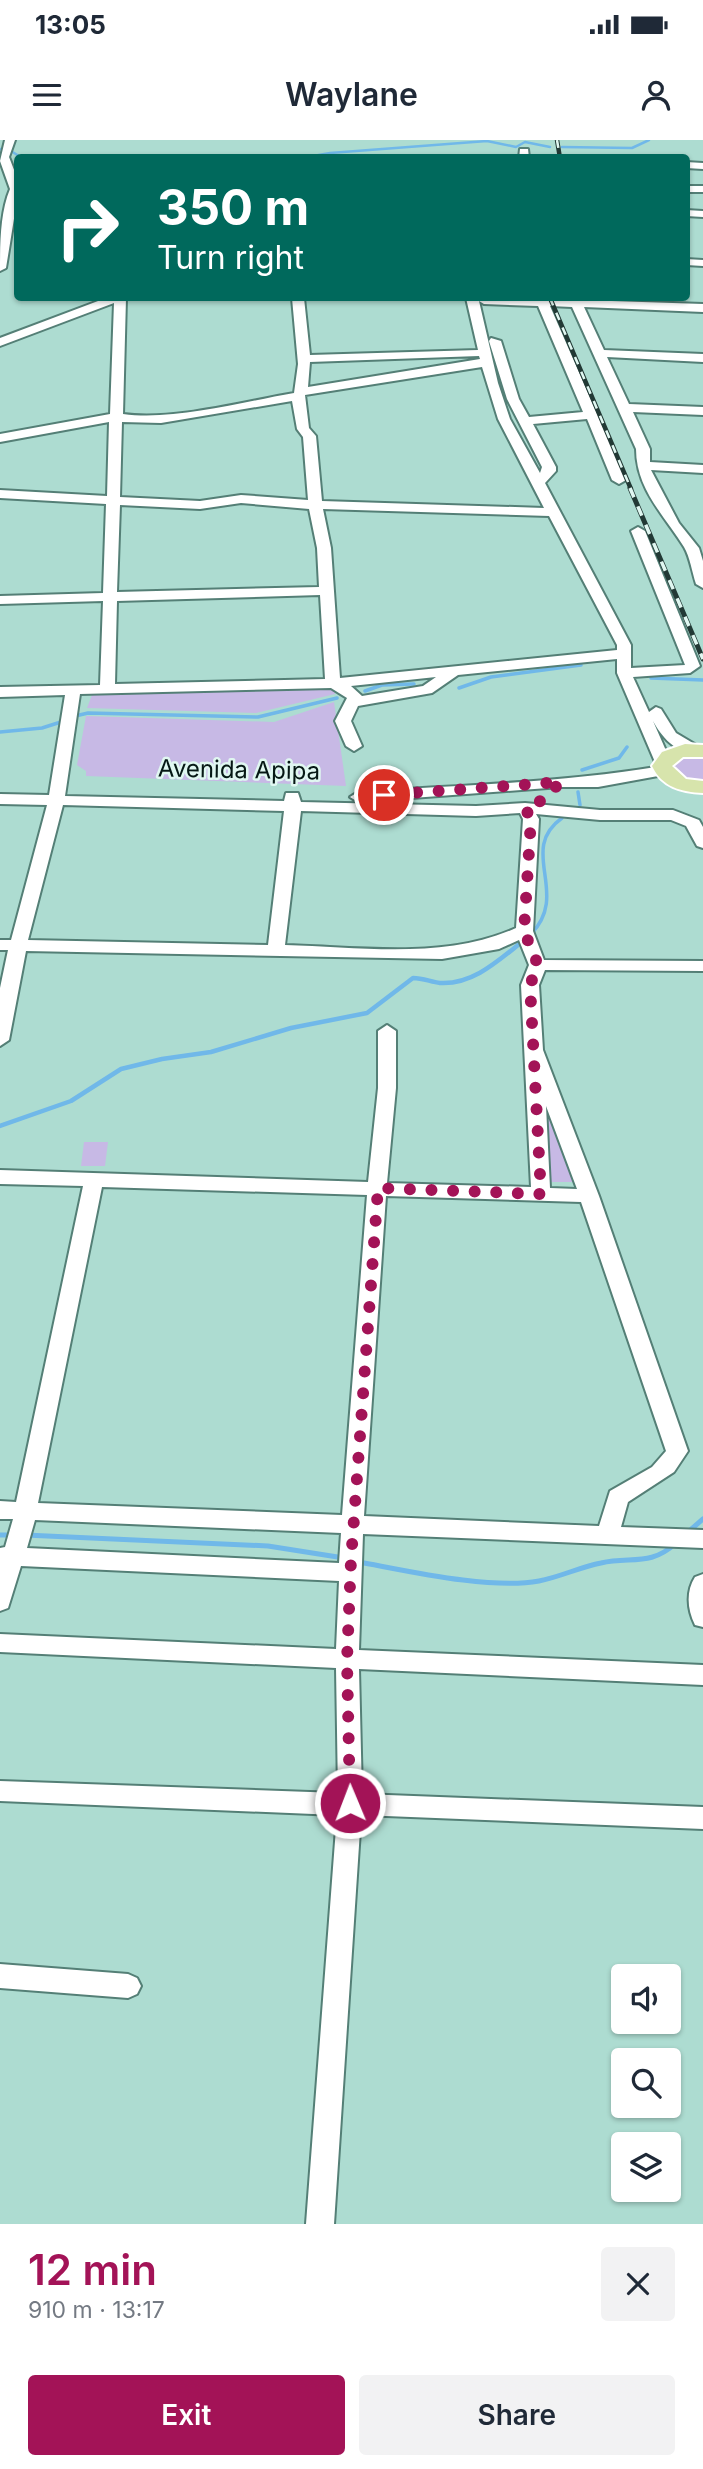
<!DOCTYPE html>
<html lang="en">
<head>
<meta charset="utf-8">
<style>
  :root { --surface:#fff; --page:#f2f2f3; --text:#1f2937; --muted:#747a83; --accent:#a31357 }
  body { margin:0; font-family:Inter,sans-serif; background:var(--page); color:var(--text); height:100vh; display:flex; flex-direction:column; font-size:26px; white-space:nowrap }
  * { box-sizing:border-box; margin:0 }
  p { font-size:23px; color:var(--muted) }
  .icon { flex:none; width:38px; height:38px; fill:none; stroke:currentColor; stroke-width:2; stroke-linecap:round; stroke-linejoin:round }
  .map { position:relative; height:2084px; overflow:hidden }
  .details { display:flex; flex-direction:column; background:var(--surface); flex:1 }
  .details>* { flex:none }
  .hud { position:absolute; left:14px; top:14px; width:676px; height:147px; border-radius:7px; box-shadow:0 2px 5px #0004; background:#00695c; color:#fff; overflow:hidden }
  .controls { position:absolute; left:611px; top:1824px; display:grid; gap:14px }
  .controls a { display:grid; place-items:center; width:70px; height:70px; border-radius:7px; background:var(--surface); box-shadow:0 2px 5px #0004; font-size:35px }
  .pin { position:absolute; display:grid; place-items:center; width:60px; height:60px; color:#fff; margin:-30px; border:4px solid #fff; border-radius:50%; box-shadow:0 2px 7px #0007 }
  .me { position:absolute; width:77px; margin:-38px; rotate:359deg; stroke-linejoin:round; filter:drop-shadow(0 0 5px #0008) }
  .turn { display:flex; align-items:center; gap:24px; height:147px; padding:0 28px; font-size:32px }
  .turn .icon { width:91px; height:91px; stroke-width:2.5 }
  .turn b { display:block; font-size:49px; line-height:60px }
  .round { display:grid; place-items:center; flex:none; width:74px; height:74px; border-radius:7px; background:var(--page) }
  .headline { display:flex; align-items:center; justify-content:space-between; height:119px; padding:0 28px }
  h1 { font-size:42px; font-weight:600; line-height:52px; color:var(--accent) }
  .cta { display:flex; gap:14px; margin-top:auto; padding:14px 28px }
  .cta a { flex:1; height:80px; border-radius:7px; background:var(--accent); color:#fff; font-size:28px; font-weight:600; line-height:80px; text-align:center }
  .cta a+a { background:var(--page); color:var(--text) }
  .status { display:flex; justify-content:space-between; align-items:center; height:49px; padding:0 35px; background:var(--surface); direction:ltr }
  .status svg { height:19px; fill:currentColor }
  header { display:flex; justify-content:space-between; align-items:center; height:91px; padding:0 28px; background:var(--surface); font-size:32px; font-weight:600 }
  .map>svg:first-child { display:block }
  .green { fill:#c7b9e5 }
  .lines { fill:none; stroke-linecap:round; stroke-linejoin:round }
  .stream-far3 { stroke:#70b8e9; stroke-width:2.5 }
  .stream-far2 { stroke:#70b8e9; stroke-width:3.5 }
  .stream-far1 { stroke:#70b8e9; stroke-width:4.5 }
  .stream { stroke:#70b8e9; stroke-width:5 }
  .minor-casing { stroke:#547f76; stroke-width:4 }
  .major-casing { stroke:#fff; stroke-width:4 }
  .minor { fill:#fff; fill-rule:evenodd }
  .major { fill:#d7e4ac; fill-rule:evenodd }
  .rail-far1-casing { stroke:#223935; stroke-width:4.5 }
  .rail-casing { stroke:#223935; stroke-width:5 }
  .rail-far1 { stroke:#e0f7f1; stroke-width:2.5; stroke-dasharray:8; stroke-linecap:butt }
  .rail { stroke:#e0f7f1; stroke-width:3.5; stroke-dasharray:10; stroke-linecap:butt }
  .route { stroke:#a31357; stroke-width:12; stroke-dasharray:0 21.6 }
  .labels { text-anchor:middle; stroke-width:5; stroke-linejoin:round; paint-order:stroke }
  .street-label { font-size:24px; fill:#061815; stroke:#e0f7f1 }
</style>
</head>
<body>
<div class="status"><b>13:05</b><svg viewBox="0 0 49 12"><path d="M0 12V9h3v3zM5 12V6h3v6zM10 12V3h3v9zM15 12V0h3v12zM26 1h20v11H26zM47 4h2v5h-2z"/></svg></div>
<header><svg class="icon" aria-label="menu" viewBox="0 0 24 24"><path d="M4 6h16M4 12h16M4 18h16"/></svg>Waylane<svg class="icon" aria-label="person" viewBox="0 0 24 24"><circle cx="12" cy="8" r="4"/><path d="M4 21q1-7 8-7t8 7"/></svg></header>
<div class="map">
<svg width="703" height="2084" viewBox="0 0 703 2084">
  <rect width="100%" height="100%" fill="#addcd1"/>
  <path class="green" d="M 334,548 L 335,554 L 256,573 L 87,568 L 92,555 Z
    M 334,562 L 346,646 L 86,636 L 86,631 L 77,625 L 86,576 L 274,582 Z
    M 683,616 L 703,616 L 703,641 L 684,640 L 672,631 L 671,624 Z
    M 543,951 L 576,1042 L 549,1042 Z
    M 84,1002 L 108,1002 L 105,1026 L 81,1026 Z"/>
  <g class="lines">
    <path class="stream-far3" d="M 562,7 L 632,8 L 649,0
      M 0,9 L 11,11 L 22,18
      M 302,18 L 330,13 L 487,1 L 516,7 L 525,2 L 550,7"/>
    <path class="stream-far2" d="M 651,538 L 703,540
      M 459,548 L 491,537 L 581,525
      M 365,551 L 382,545 L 414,544
      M 71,577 L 88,573 L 258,577 L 337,558
      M 0,592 L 42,588 L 64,581
      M 582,630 L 619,618 L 627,607
      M 578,652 L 580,665
      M 531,794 C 571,753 517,710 562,678"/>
    <path class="stream-far1" d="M 529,796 L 533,792
      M 0,986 L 71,961 L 121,929 L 162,919 L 211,912 L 291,888 L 367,873 L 413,838 C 423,838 431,842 440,843 C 473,845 499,820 523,801"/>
    <path class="stream" d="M 688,1392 L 703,1379
      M 0,1395 L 13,1395
      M 25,1395 L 268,1406 L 344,1418
      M 359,1422 C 408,1431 491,1450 539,1441 C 560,1437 580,1427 601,1423 C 631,1416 650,1427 676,1403"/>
    <defs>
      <path id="minor" d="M 5,0 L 15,0 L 9,17 L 18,40 L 18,54 L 6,128 L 0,131 C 0,105 0,73 10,49 L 0,21 Z
        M 520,9 L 528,9 L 529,18 L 519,18 Z
        M 686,22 L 703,23 L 703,29 L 686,28 Z
        M 686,46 L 703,46 L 703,52 L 686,52 Z
        M 686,70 L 703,71 L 703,77 L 686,76 Z
        M 686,119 L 703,120 L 703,126 L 686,125 Z
        M 106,158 L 126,158 L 123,274 C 173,281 242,262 294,253 L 298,224 L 292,158 L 304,158 L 310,215 L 478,210 L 466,158 L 478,160 L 580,158 L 581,160 L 703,164 L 703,172 L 584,167 L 604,210 L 703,214 L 703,222 L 607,217 L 629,264 L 703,267 L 703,275 L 633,272 L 650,309 L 650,322 L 703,325 L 703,333 L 651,330 L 679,383 L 699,408 L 703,421 L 703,448 L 696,444 C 692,432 690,417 684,407 C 664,375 636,349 636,309 L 572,167 L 550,166 L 626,340 L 619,344 L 612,340 L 587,279 L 533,284 L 556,327 L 556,331 L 545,343 L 631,505 L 631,528 L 685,525 L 631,391 L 638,387 L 645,391 L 700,526 L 690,533 L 633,537 L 649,572 L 656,567 L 661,569 L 676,593 L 703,609 L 702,613 C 680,618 662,598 653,581 L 671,622 L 664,626 L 671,631 L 669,634 L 598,647 L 561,647 L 358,662 L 350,657 L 358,652 C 459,645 562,643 662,626 L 655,622 L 617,533 L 617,519 L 458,535 L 432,553 L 358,566 L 351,581 L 362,606 L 354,611 L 346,606 L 335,581 L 347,558 L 331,548 L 80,554 L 65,656 L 284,661 L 286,653 L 298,653 L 301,662 L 476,666 L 525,663 L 600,670 L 673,670 L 699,680 L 703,687 L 703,708 L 697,706 L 686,686 L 671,680 L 600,680 L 536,674 L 539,679 L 533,791 L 544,820 L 703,821 L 703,831 L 545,830 L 539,845 L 543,910 L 599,1056 L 688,1311 L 674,1332 L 628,1362 L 621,1387 L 703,1390 L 703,1408 L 363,1394 L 359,1510 L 703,1525 L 703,1545 L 359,1529 L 362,1654 L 703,1667 L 703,1689 L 361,1675 L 334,2084 L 306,2084 L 337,1675 L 0,1661 L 0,1641 L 338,1653 L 336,1528 L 0,1512 L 0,1494 L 336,1509 L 339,1441 L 21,1426 L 8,1468 L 0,1471 L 0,1408 L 5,1407 L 13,1379 L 0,1379 L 0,1361 L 16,1362 L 83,1046 L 0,1044 L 0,1030 L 368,1042 L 378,948 L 378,891 L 387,885 L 396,891 L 396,948 L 387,1043 L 531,1047 L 521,845 L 529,825 L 519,800 L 499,809 L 442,819 L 26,811 L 9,900 L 0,906 L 0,848 L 8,810 L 0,810 L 0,800 L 11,800 L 47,665 L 0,664 L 0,654 L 49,655 L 65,555 L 0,557 L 0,547 L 100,545 L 103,461 L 0,464 L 0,456 L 103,453 L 106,364 L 0,358 L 0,350 L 107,356 L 109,282 L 0,302 L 0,294 L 110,274 L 114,163 L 0,206 L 0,198 ZM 479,161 L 484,164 L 538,166 L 583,272 L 529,277 L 519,259 L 501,201 L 491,198 L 489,201 L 507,259 L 542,327 L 540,333 L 510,279 L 498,243 ZM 479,216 L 480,219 L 308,247 L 310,222 ZM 482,227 L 498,279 L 544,368 L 322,361 L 316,296 L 309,288 L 305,255 ZM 292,261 L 297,289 L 303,297 L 308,360 L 241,355 L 200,361 L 120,357 L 122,282 L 161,283 ZM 241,363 L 309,369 L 317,408 L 319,447 L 117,452 L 120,365 L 200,369 ZM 323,369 L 549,376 L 617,505 L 617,510 L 340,538 L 331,408 ZM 320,455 L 325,539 L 115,544 L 117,461 ZM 436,537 L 423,546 L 362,556 L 351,546 ZM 63,665 L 284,671 L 268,805 L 28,800 ZM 301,671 L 476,676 L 520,673 L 523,679 L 516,788 C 445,820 361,807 285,805 ZM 546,966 L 577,1049 L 550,1048 ZM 102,1047 L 367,1055 L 342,1375 L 38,1363 ZM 386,1056 L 581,1062 L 666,1311 L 652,1327 L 610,1351 L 599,1386 L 364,1376 ZM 35,1380 L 341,1393 L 339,1423 L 27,1408 Z
        M 703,1434 L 703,1487 L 695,1485 C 687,1469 686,1451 695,1437 Z
        M 0,1824 L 128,1834 L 137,1838 L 141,1846 L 137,1854 L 128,1858 L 0,1848 Z"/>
      <path id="major" d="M 685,604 L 703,605 L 703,617 L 683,617 L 672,626 L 686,639 L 703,641 L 703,653 C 681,652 662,647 652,626 L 662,612 Z"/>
    </defs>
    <use href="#minor" class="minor-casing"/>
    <use href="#major" class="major-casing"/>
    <use href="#minor" class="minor"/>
    <use href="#major" class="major"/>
    <defs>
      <path id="rail-far1" d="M 557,0 L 560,18
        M 550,158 L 631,349"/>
      <path id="rail" d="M 630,348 L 703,519"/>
    </defs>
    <use href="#rail-far1" class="rail-far1-casing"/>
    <use href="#rail" class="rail-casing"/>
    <use href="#rail-far1" class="rail-far1"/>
    <use href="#rail" class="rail"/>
  </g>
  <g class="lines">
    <path class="route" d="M 350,1663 L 347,1520 L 351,1420 L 378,1048 L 541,1054 L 530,845 L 538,825 L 524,791 L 531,679 L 525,668 L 539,662 L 561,642 L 384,655"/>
  </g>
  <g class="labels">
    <g class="street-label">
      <text transform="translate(239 630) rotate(1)" y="8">Avenida Apipa</text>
    </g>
  </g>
</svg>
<div class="controls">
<a><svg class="icon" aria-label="sound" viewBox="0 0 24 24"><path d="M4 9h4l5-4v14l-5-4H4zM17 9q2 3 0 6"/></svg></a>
<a><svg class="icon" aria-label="search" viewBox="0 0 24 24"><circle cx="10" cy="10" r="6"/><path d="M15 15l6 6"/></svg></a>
<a><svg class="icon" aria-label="layers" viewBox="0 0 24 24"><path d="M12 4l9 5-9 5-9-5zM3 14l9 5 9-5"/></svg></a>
</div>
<div class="pin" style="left:384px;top:655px;background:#d93025"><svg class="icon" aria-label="arrive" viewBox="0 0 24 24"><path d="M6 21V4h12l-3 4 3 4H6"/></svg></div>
<svg class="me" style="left:350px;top:1663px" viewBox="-20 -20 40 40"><circle r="17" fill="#a31357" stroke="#fff" stroke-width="3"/><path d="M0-11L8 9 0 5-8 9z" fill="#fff"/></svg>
<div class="hud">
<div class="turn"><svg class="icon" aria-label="right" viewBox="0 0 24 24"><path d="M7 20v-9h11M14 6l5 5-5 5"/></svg><div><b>350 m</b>Turn right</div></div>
</div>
</div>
<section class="details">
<div class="headline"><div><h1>12 min</h1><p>910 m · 13:17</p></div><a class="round"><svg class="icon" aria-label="close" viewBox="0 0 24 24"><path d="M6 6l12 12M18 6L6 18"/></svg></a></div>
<div class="cta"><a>Exit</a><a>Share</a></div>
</section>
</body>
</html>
